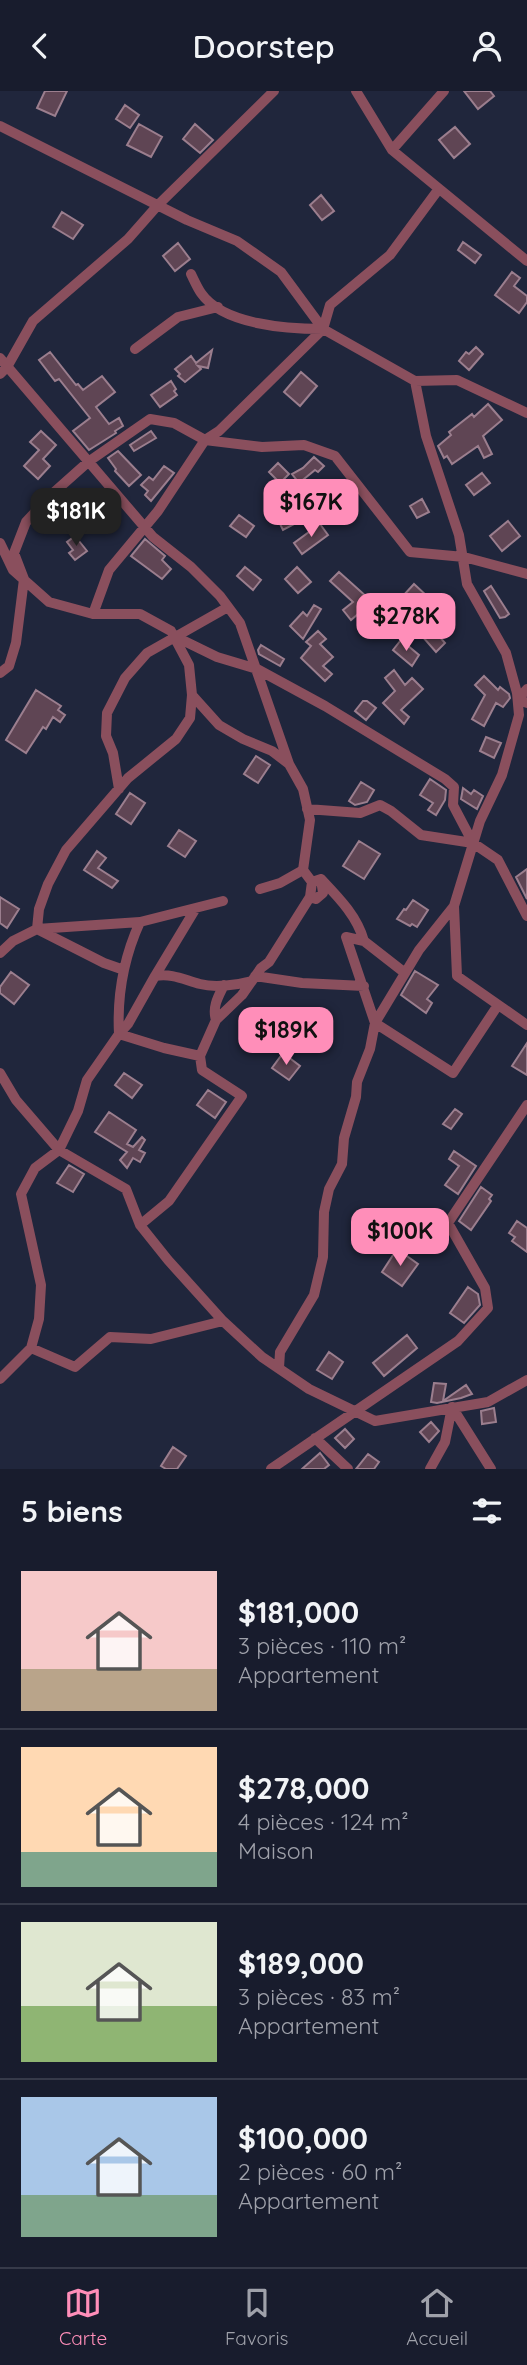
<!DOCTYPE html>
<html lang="fr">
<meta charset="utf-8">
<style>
:root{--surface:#181c2d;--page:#252939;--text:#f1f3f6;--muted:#9fa1aa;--line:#363a49;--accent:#ff8eb9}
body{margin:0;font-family:Quicksand,sans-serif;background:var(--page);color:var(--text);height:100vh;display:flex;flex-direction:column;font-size:26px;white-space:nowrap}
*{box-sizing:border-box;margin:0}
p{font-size:23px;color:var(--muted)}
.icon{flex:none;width:38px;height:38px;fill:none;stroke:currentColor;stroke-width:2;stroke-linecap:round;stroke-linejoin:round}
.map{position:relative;height:1378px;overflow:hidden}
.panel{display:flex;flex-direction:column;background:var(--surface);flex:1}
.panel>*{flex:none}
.price{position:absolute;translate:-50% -60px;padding:0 16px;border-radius:14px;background:var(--accent);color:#111;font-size:23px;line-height:46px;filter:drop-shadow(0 2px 4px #0008)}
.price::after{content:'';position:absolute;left:50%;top:42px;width:21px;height:16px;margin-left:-10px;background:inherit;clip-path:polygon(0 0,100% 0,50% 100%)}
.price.current{background:#222;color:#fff}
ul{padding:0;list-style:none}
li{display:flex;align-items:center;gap:21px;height:175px;padding:0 21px}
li+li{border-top:2px solid var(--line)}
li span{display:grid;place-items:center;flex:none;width:196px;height:140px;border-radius:0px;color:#555}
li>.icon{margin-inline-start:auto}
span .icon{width:84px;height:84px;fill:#fffc;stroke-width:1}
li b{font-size:30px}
h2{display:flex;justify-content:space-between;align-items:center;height:84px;padding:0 21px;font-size:30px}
header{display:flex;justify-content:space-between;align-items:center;height:91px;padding:0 21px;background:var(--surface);font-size:32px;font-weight:600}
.dock{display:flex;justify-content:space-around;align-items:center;height:98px;border-top:2px solid var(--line);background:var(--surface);font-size:19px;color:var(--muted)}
.dock a{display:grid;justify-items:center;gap:4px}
.dock .current{color:var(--accent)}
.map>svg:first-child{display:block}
.building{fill:#5f4554;stroke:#9b7e8e;stroke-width:2}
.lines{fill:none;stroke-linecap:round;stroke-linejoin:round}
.street{stroke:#8a4f5d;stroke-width:10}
</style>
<header><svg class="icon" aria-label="back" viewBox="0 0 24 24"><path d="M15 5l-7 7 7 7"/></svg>Doorstep<svg class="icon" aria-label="person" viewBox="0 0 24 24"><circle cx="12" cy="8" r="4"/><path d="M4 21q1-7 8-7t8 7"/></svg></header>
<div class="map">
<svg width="527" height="1378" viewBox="0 0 527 1378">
<rect width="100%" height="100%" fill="#20263c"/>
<!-- building -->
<path class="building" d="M45,0H67L55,25L37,17Z
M464,0H490L494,5L478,18Z
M125,14L139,24L130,37L116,28Z
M139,33L162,46L151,66L127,54Z
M195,33L213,49L200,62L183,48Z
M455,36L470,53L454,67L439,49Z
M321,104L334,120L322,129L310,114Z
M62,121L83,134L73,148L53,136Z
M463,151L481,164L475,172L458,159Z
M178,152L190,168L175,180L163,165Z
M512,181L520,187L514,195L527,205V211L519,222L495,204Z
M476,256L483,263L469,279L459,270L466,261L469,263Z
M212,259L208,277L198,275L201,278L185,291L178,285L180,283L175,278L191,265L196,272Z
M50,261L76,294L78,293L83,299L102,285L115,301L96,316L109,333L119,327L123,335L115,340L116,342L89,359L73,340L90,327L59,288L55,290L39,269Z
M301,281L317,295L300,315L284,301Z
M171,290L176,298L174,300L177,304L160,316L151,304Z
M488,313L502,329L483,345L492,363L484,367L478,355L452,373L447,365L444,367L438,355L451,344L449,341L472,323L474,326Z
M41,340L56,354L43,368L50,375L38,388L24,375L39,359L30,351Z
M151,340L156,347L134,360L130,354Z
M118,360L141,384L129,395L115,380L116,378L108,367Z
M314,366L324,375L318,381L315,379L299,392L292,383L303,377Z
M278,372L289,383L280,392L269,381Z
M164,375L174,382L151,410L145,404L148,400L141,394L149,386L153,389Z
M482,382L490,392L474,404L466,394Z
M422,408L429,421L417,427L410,415Z
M290,420L296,432L283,439L277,427Z
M239,424L254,435L246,446L230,435Z
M508,430L520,445L502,460L490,445Z
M320,433L328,444L302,463L294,452Z
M75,445L87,460L75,469L69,462L73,459L67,451Z
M145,448L165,465L162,469L171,478L162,488L131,465Z
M245,476L261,489L253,499L237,485Z
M297,476L311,491L298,502L285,488Z
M339,481L368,507L362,513L365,517L351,529L343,519L353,511L330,490Z
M414,493L427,505L417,517L403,505Z
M491,495L509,523L505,526L500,527L484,500Z
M314,514L321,518L303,548L290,535L303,521L307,525Z
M419,522L445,552L436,561L422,545L424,543L411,531Z
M318,540L326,548L320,553L333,566L323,575L332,583L325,590L301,567L311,555L306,551Z
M401,549L419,564L412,575L393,559Z
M261,554L284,568L280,575L259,563L258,559Z
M394,579L405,594L412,587L423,598L401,619L409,626L404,633L383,612L395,600L385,587Z
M484,585L498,599L500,596L509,603L510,607L503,616L496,612L484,635L472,628L485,604L475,594Z
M36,599L61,615L58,619L65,624L60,631L53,626L46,638L43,636L26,662L6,649Z
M363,610H367L376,617L366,629L355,620Z
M486,646L501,652L494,667L480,660Z
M256,665L270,674L258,692L244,683Z
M430,688L446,699L445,709L436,724L428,719L433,712L420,704Z
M361,691L374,699L367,711L355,714L349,710Z
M463,697L471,703L474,699L483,705L477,718L461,708Z
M130,702L145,712L131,733L116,723Z
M179,739L196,750L185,766L168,755Z
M359,750L380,763L364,788L343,775Z
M97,760L106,767L98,777L118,790L112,797L84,779Z
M527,778V808L516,786Z
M0,806L19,818L7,837L0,832Z
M413,809L428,819L417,836L412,833L410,835L397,828L404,818L406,819Z
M415,880L438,894L427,908L432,912L426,922L401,904Z
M11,881L29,894L14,913L0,902V896Z
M527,952V984L512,975Z
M283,962L300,975L289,989L272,977Z
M124,982L142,994L132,1007L115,994Z
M208,999L226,1011L215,1027L197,1014Z
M455,1018L462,1023L451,1038L443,1033Z
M109,1021L136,1039L127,1053L133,1056L142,1046L145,1049L139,1059L145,1062L140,1071L133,1067L127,1077L120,1069L127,1061L95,1041Z
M454,1060L476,1075L458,1103L445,1094L459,1075L449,1068Z
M69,1074L84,1083L73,1101L57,1092Z
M481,1096L492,1104L489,1108L491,1110L471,1139L459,1130Z
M517,1130L527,1137V1161L512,1150L515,1146L509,1142Z
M397,1158L418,1173L402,1195L382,1181Z
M468,1196L478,1203L480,1214L464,1232L450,1222Z
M407,1244L417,1257L384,1285L373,1272Z
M329,1261L343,1271L332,1288L317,1279Z
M434,1292L446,1293L443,1310L466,1294L472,1303L461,1307L437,1312L431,1311Z
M494,1317L496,1331L482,1333L481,1320Z
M431,1331L439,1340L429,1351L420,1341Z
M345,1338L354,1348L345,1357L335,1347Z
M173,1356L186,1365L177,1378H166L161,1375Z
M320,1362L329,1374L324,1378H302Z
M368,1363L379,1371L374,1378H356Z"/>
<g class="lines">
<!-- street -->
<path class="street" d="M356,0L392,59
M444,0L392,59L527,170
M0,35L187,129L237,150L281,181L323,238L415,290L426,345L459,444L467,493L506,562L517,602L519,624L502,684L480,730L454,815L457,885L527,934
M191,183C194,189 197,196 201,202C223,234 288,238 323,238
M135,258L178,226L218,216
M0,267L153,446L191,476L220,505L240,532L289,673
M0,283L7,276L33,230L128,148L158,114L274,0
M415,290L457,289L527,322
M0,452L13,479L49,511L93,523H140L171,540L189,574L192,604L190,627L176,648L128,687L66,759L48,793L39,818L37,838
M93,523L109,479L158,420L205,349L219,340L323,238L330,214L390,164L438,99
M174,545L217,566L257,578L325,615L445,688L454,696L453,714L473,752
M0,582L9,575L16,552L24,488L14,462L26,431L51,404L88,371L150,328L174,332L205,349L262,356L304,354L335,365L410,461L464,466L527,483
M527,598L518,608L527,612
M192,604L219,634L243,648L272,660L289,673L303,698L310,729L303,779L312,791
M119,698L113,662L106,645L107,622L125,587L147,562L228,516
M307,718L360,722L380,714L391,720L421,744L473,752L498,769L527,825
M321,788L323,802L316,808L310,806L312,791L321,788C339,807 357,825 364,850
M260,798L280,792L303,779
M223,810L140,831C124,866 117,905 119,943L128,933L155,885C173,882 184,889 200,893C215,897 237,894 252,890
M39,839L104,872L124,879
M0,862L13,850L37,838L140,831
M405,882L364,850L346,846L375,932L453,982L498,914
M155,885L196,817
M255,885L302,892L364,895
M216,929C212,916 218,906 224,894
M0,982L16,1009L59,1059L126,1098L140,1134L168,1169L223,1230L262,1266L309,1298L375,1330L488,1311L527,1289
M140,1134L169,1110L242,1005L202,979L200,965L216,929L242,904L261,877L269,871L310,806
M31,1257L75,1276L110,1246L151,1248L223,1230
M279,1277L280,1261L314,1204L323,1166L324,1121L329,1098L342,1073L344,1047L356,1006L357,991L370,958L375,932L419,859L454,815
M0,1288L31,1257L39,1228L41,1194L21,1103L35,1077L59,1059L78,1020L87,989L119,943L164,957L200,965
M452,1316L491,1378
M315,1347L348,1378
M271,1378L458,1250L488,1217L485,1197L448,1132L527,1014
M430,1378L445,1351L452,1316"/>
</g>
</svg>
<b class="price" style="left:311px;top:448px">$167K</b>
<b class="price current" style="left:76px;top:457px">$181K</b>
<b class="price" style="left:406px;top:562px">$278K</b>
<b class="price" style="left:286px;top:976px">$189K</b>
<b class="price" style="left:400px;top:1177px">$100K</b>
</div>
<section class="panel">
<h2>5 biens<svg class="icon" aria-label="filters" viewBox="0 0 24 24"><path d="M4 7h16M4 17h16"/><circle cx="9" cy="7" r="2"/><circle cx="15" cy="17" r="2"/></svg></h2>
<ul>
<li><span style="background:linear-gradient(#f6c9c9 70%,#b9a48a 0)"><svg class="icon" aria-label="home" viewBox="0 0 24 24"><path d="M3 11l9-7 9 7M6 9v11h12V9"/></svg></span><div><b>$181,000</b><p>3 pièces · 110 m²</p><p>Appartement</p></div></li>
<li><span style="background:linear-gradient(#ffd9b3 75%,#7fa58c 0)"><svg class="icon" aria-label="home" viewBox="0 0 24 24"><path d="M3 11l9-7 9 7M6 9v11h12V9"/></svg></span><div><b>$278,000</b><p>4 pièces · 124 m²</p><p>Maison</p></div></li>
<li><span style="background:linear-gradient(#dfe7d0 60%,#8fb573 0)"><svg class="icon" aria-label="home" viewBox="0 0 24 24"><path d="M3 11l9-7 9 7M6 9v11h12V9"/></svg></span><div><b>$189,000</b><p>3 pièces · 83 m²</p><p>Appartement</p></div></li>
<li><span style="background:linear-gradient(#a9c7e8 70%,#7fa58c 0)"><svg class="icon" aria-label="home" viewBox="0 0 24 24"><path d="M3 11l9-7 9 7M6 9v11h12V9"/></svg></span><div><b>$100,000</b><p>2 pièces · 60 m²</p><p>Appartement</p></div></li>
</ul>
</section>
<nav class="dock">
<a class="current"><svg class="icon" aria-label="map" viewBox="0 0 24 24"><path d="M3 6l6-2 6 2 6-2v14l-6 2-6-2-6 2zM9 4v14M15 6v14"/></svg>Carte</a>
<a><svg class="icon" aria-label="saved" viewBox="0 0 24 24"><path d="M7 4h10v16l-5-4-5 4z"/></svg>Favoris</a>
<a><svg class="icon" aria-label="home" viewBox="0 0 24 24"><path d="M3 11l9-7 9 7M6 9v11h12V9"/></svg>Accueil</a>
</nav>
